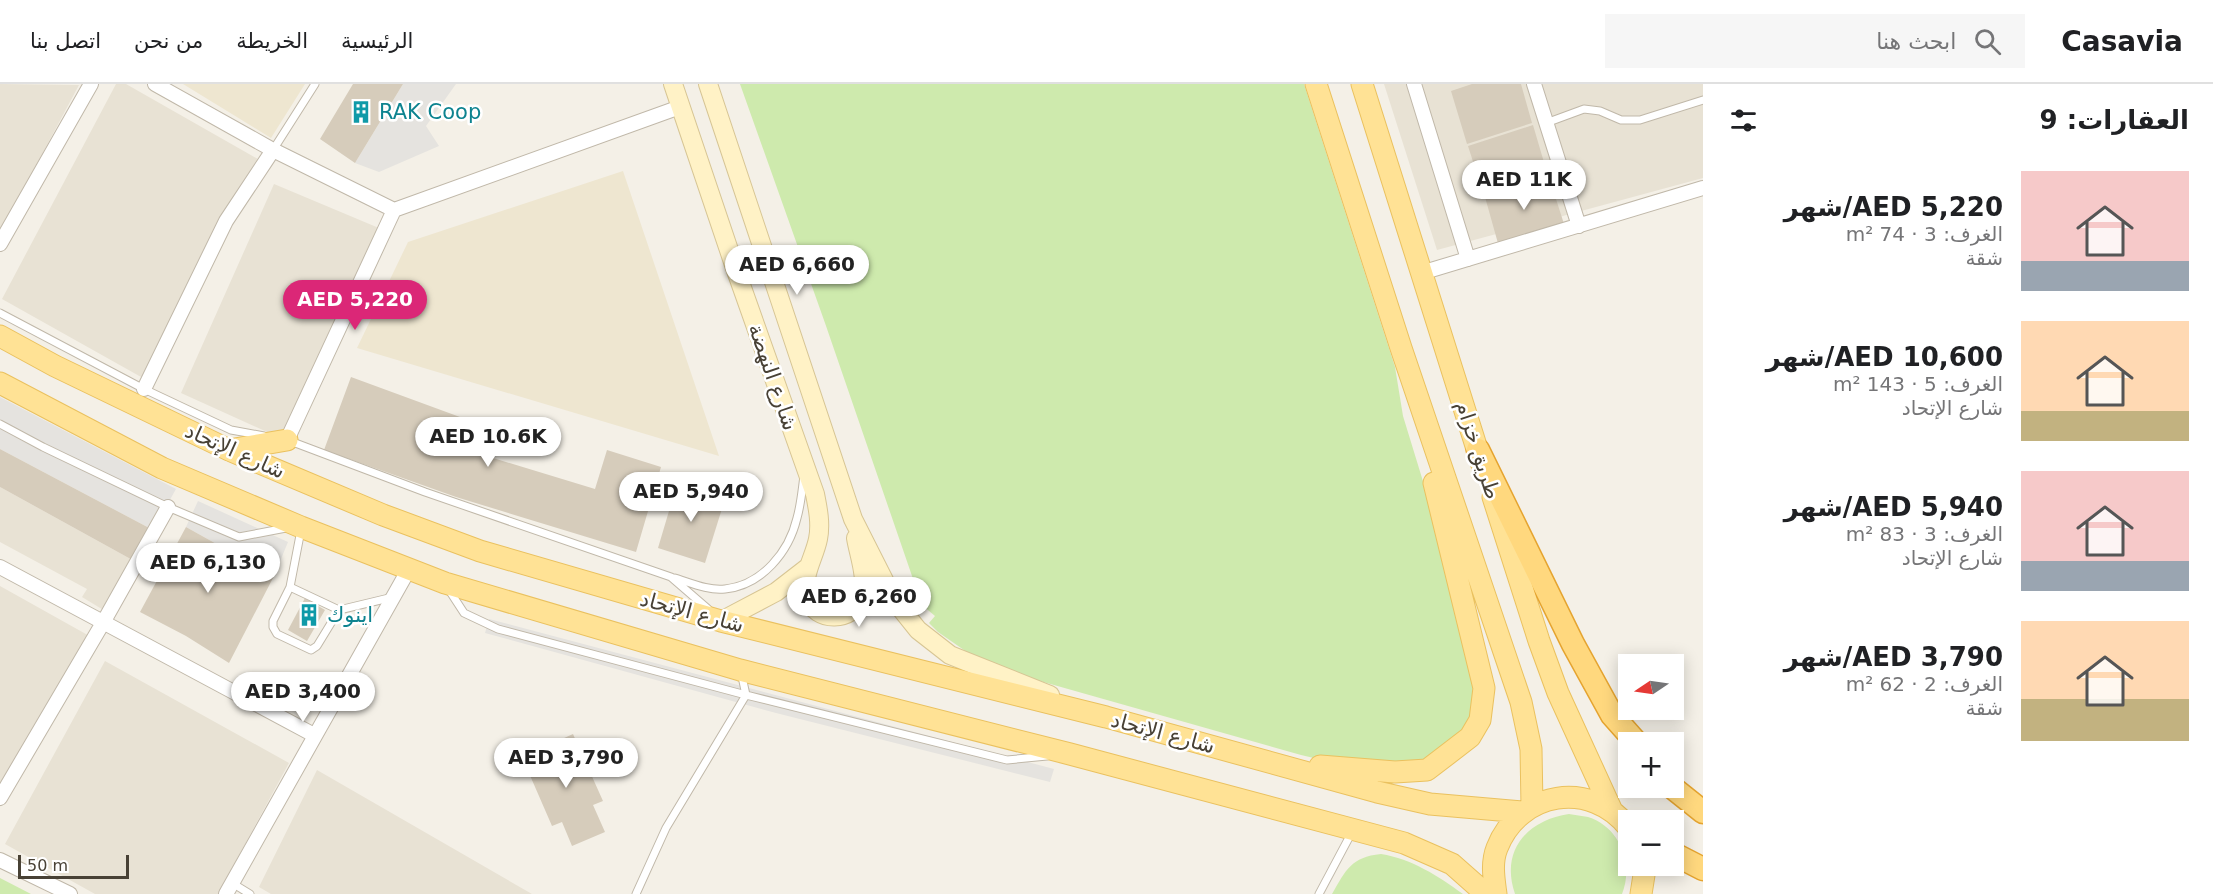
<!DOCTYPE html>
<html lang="ar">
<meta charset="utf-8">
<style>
:root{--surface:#fff;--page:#f6f6f6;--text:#202124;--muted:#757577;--line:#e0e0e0;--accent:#db2777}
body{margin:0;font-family:"DejaVu Sans",Cairo,sans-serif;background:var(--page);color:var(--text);direction:rtl;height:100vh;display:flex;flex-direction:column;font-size:22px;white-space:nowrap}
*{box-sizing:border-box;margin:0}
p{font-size:20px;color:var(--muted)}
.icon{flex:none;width:33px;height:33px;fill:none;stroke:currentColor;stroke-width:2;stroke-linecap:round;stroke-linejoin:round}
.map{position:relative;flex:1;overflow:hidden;direction:ltr}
.side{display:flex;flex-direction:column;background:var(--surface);width:510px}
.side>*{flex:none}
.needle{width:39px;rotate:257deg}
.fabs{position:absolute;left:1618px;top:570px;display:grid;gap:12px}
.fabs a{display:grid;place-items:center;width:66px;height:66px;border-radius:0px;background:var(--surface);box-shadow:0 3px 15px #0003;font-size:30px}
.scale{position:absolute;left:18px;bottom:15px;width:111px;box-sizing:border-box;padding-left:6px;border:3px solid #484135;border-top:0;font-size:16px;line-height:21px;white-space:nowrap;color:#484135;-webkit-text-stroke:4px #fff;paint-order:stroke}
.price{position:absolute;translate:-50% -51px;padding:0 14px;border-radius:21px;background:#fff;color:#222;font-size:20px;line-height:39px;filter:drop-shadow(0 2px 3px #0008)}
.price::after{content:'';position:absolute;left:50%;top:36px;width:18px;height:14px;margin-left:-9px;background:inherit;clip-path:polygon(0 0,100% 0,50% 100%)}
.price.selected{background:var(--accent);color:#fff}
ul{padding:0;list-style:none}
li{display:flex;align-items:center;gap:18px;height:150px;padding:0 24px}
li span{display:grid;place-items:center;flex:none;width:168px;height:120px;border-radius:0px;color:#555}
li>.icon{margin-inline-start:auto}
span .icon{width:72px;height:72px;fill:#fffc;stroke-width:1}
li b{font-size:26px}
h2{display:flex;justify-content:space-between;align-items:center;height:72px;padding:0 24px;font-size:26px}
header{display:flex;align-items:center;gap:36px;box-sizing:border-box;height:84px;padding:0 30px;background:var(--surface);border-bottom:2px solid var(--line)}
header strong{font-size:28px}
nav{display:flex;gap:33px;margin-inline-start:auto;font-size:21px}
.search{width:420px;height:54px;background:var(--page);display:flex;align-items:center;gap:15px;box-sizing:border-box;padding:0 21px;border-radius:0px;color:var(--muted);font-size:22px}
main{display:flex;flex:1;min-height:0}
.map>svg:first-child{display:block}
.residential{fill:#e8e2d4}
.education{fill:#eee6d0}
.green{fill:#ceeaad}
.parking{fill:#e5e3df}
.building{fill:#d6ccbb}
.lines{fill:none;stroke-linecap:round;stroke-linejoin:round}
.service-casing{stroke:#c0b8a9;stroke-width:9}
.minor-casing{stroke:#c0b8a9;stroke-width:16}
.secondary-casing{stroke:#d7c594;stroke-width:20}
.primary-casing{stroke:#eac15f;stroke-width:23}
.trunk-casing{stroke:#e5a430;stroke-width:25}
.service{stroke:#fff;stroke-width:7}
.minor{stroke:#fff;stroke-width:14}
.secondary{stroke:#fff2c6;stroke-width:18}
.primary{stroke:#ffe295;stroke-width:21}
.trunk{stroke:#ffd87e;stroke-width:22}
.labels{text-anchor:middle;stroke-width:5;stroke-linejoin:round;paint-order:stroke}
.culture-label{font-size:21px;fill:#0d838f;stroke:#fff;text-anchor:start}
.street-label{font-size:21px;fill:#484135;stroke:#fff}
</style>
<header>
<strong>Casavia</strong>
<div class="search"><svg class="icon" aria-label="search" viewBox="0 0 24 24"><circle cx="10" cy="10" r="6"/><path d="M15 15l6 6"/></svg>ابحث هنا</div>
<nav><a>الرئيسية</a><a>الخريطة</a><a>من نحن</a><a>اتصل بنا</a></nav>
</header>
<main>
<section class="side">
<h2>العقارات: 9<svg class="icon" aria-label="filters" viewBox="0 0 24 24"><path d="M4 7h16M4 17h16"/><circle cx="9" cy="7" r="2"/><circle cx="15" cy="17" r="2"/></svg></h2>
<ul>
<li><span style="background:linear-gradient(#f6c9c9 75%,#9aa5b1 0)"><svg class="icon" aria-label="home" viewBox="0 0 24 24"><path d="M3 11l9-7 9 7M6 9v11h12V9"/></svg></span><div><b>AED 5,220/شهر</b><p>الغرف: 3 · 74 m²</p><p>شقة</p></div></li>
<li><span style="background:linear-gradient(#ffd9b3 75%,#c2b280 0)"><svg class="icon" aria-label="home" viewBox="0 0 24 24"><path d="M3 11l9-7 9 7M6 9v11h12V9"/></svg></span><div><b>AED 10,600/شهر</b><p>الغرف: 5 · 143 m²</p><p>شارع الإتحاد</p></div></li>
<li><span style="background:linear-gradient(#f6c9c9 75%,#9aa5b1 0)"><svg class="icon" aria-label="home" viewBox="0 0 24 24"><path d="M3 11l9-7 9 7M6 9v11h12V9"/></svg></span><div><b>AED 5,940/شهر</b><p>الغرف: 3 · 83 m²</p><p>شارع الإتحاد</p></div></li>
<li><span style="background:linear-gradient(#ffd9b3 65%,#c2b280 0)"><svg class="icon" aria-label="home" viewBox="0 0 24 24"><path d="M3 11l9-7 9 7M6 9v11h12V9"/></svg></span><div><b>AED 3,790/شهر</b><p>الغرف: 2 · 62 m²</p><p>شقة</p></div></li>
</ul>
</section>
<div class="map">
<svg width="1703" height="810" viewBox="0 0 1703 810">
<rect width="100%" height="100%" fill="#f4f0e7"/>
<!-- residential -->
<path class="residential" d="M0,0L79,1L0,149Z
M116,0H126L265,79L150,298L2,215Z
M1384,0H1703V94L1437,166Z
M274,100L386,147L285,356L181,309Z
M0,403L136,478L105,527L82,513L87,505L0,458Z
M0,502L93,554L0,723Z
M105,577L289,679L218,810H95L5,760Z
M317,686L532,810H271L259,803Z"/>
<!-- education -->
<path class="education" d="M183,0H305L271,54Z
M623,87L719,372L357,264L408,158Z"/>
<!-- green -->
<path class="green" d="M740,0H1304L1395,283L1403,332L1482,590L1462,668L1386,691L1301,671L987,582L938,548L929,539L935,532L922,521L825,239Z
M1569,730C1575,731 1582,732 1588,733C1620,743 1634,780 1622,810H1515C1500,767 1527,736 1569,730Z
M1381,770C1412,775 1438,792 1463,810H1332C1346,786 1351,773 1381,770Z
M0,794L31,810H0Z"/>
<!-- parking -->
<path class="parking" d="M403,0H456L426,42L439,62L379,88L355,79Z
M0,313L176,405L153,446L0,365Z
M198,417L288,458L274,492L186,443Z
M489,535L1054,685L1050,698L776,629L485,549Z"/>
<!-- building -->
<path class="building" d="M353,0H403L355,79L320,55Z
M1472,0H1521L1532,39L1467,60L1451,7Z
M1533,41L1548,92L1484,112L1468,62Z
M1549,93L1564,140L1499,163L1485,113Z
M351,293L479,340L470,367L595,405L607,366L661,383L636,468L456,413L324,366Z
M0,365L153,446L136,478L0,403Z
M677,400L725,415L705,479L658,464Z
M186,443L274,492L229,579L186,552L140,528Z
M305,514L325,526L307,557L288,546Z
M573,650L603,717L593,721L605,748L572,762L562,738L552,742L522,673Z"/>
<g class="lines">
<!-- service casing -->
<g class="service-casing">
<path id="service" d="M1546,39L1584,25L1600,27L1621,36H1640L1703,16
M273,66L315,0
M0,229L144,305L231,346L264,352
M0,340L43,363L168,423L239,453L286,444
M290,357L425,408L671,493L708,525
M301,446L290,503L273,537V543L277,550L311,566L317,562L339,526L393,513
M675,494C691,499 709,507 725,505C762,501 789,468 797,434C801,420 802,406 804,392
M290,503L339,526
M449,506L464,529L498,545L746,611L1007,676L1047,672
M232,799L250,810
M636,810L666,744L746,611L741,588
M1319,810L1352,748"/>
</g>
<!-- minor casing -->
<g class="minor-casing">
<path id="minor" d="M155,0L273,66L394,126
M1414,0L1468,175
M1534,0L1579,142
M0,160L91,0
M1421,189L1703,104
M144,305L226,137L273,66
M287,356L394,126L680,23
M0,483L314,651
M0,714L104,537L168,423
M0,776L70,810
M226,810L409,485"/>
</g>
<!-- secondary casing -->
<g class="secondary-casing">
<path id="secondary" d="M673,0L734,181L815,410C818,425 821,440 818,455C814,475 801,491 807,513C815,540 854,538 862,513C868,495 859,472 856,454
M708,0L853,435L894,516L918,546L950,571L1050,611
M721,537L776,508L807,484"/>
</g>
<!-- primary casing -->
<g class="primary-casing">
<path id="primary" d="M1316,0L1401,264L1521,618L1531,665L1532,722
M1362,0L1483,384
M0,252L55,282L229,366L383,431L480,467L721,537L1106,633L1377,708L1430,720L1522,728
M0,299L162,384L301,443L445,499L740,586L1070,670L1404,759L1452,780L1486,810
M229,366L287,356
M1493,413L1539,557L1558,609L1612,727
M1320,682L1395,688L1427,686L1470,653L1480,636L1484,604L1434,399
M1496,810C1494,795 1491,779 1497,764C1519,707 1591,695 1629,744
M1641,810L1644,791L1643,782"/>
</g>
<!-- trunk casing -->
<g class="trunk-casing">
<path id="trunk" d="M1478,366L1573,560L1612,631L1636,658
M1673,704L1703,728
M1674,770L1703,785"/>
</g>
<!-- service -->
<use href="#service" class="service"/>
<!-- minor -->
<use href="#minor" class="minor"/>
<!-- secondary -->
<use href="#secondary" class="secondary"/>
<!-- primary -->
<use href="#primary" class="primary"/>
<!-- trunk -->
<use href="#trunk" class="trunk"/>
</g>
<!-- icons -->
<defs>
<g id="building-bare" transform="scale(1.8)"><path d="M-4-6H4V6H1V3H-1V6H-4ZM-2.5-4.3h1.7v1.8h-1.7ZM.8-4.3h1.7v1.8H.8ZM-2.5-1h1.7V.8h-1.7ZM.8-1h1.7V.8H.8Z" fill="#0f9aa8" stroke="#fff" stroke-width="2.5" paint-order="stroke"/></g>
</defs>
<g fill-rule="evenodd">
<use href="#building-bare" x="361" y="28"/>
<use href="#building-bare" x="309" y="531"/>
</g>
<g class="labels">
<!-- culture labels -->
<g class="culture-label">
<text x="379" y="35">RAK Coop</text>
<text x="327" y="538">اينوك</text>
</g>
<!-- street labels -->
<g class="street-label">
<text transform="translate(773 293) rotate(71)" y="7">شارع النهضة</text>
<text transform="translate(1478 366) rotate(72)" y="7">طريق خزام</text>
<text transform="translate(235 367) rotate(24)" y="7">شارع الإتحاد</text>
<text transform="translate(692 528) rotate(15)" y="7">شارع الإتحاد</text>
<text transform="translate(1163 649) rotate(15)" y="7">شارع الإتحاد</text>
</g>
</g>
</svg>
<div class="fabs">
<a><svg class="needle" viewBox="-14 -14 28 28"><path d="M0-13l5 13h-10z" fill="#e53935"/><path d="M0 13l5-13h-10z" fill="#757577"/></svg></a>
<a>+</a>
<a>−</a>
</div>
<div class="scale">50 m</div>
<b class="price" style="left:1524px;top:127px">AED 11K</b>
<b class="price" style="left:797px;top:212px">AED 6,660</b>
<b class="price selected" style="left:355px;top:247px">AED 5,220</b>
<b class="price" style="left:488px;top:384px">AED 10.6K</b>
<b class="price" style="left:691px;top:439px">AED 5,940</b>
<b class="price" style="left:208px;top:510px">AED 6,130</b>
<b class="price" style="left:859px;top:544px">AED 6,260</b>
<b class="price" style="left:303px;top:639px">AED 3,400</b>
<b class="price" style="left:566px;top:705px">AED 3,790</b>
</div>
</main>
